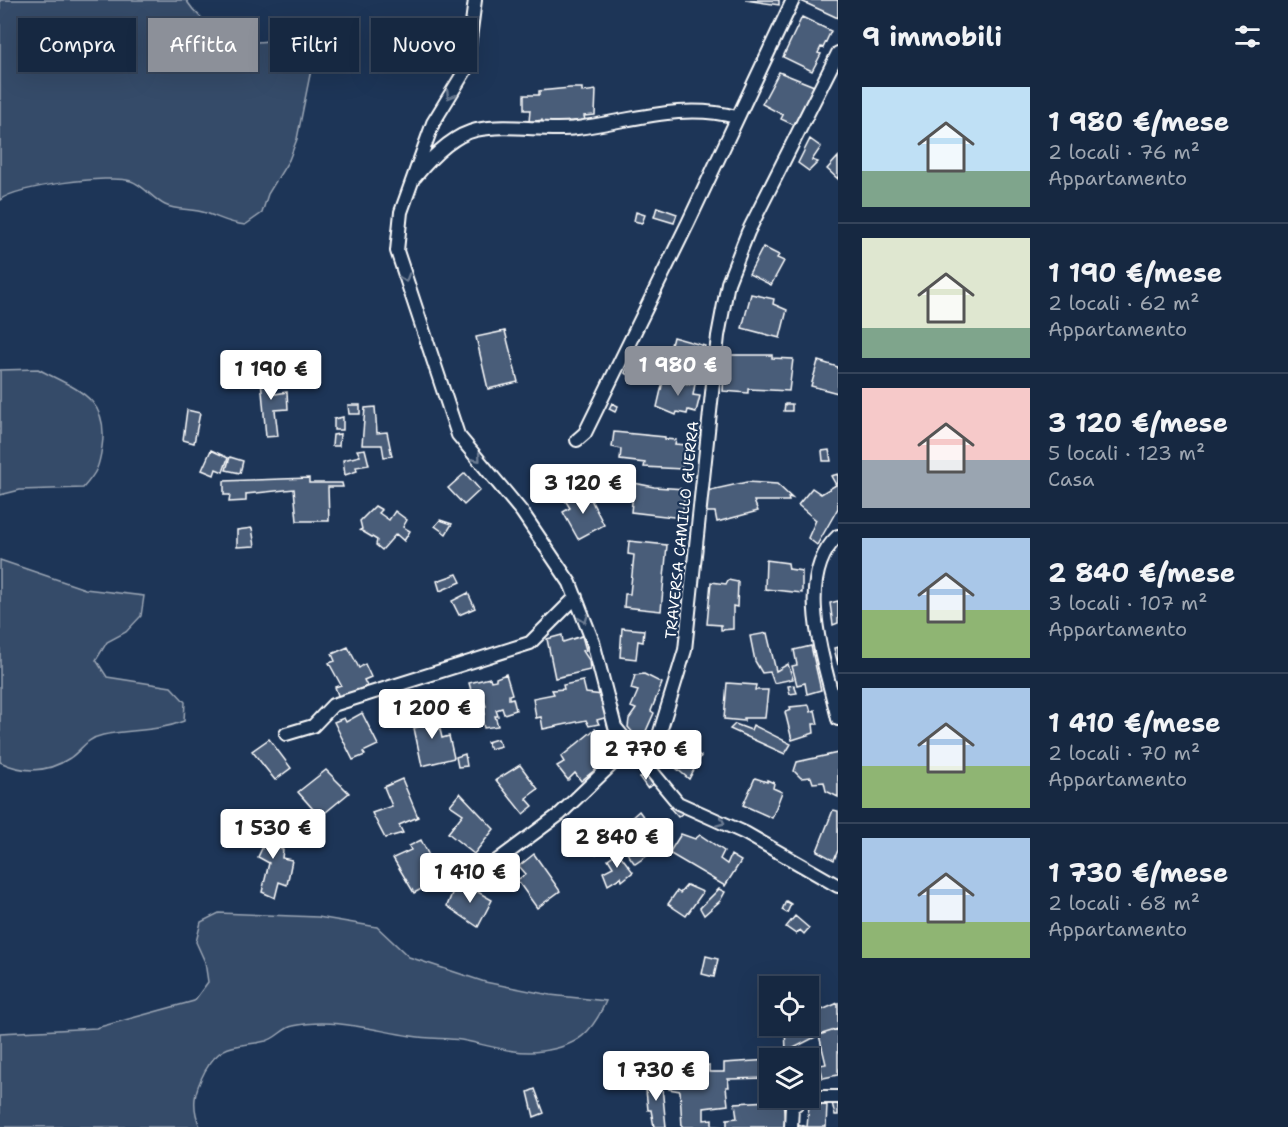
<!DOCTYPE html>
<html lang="it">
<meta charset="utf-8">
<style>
:root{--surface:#162841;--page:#23344c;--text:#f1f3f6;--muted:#9ea6b1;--line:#35445a;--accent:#8c9099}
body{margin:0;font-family:"Shantell Sans",sans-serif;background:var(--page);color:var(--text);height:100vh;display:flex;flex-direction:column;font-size:22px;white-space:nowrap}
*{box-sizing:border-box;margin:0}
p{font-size:20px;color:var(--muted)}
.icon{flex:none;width:33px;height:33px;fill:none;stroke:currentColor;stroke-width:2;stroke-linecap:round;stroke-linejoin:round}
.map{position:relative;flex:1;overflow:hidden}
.sheet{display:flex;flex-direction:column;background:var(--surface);width:450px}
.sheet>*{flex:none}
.guide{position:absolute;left:18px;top:18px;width:570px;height:54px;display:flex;gap:12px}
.fabs{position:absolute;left:759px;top:976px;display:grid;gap:12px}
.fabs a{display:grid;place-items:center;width:60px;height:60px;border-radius:0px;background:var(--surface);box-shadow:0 6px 24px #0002,0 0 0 2px var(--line);font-size:30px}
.price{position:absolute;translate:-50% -51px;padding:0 14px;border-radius:6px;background:#fff;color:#222;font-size:20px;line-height:39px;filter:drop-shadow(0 2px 3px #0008)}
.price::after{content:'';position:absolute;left:50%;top:36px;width:18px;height:14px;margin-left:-9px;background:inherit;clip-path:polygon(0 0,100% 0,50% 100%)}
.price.active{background:var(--accent);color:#fff}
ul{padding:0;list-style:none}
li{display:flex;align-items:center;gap:18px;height:150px;padding:0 24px}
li+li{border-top:2px solid var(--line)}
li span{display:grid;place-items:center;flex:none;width:168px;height:120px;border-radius:0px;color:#555}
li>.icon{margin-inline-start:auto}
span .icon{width:72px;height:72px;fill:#fffc;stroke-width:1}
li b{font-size:26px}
h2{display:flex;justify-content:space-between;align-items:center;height:72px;padding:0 24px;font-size:26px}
.pill{padding:0 21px;border-radius:0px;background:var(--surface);box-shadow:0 6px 24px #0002,0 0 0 2px var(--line);font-size:21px;line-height:54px}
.pill.active{background:var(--accent);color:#fff}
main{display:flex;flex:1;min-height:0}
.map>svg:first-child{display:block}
.green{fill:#364b69;stroke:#9aa5b4;stroke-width:1.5}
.building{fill:#4a5d79;stroke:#fff;stroke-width:1.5;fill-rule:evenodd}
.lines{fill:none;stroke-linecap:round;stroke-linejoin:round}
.street-casing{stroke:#fff;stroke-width:16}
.street{stroke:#1d3557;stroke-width:12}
.oneway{stroke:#6c7c92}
.labels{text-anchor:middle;stroke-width:4.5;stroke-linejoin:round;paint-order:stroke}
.street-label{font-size:15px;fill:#fff;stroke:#1d3557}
</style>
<main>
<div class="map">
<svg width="838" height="1127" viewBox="0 0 838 1127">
<rect width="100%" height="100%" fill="#1d3557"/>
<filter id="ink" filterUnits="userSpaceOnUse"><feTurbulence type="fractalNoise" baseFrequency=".0167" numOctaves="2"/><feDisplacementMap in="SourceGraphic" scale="12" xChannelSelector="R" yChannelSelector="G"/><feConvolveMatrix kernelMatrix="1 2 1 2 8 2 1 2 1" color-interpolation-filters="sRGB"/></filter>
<g filter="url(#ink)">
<!-- green -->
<path class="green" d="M0,0H186C202,25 240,49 271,40C284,36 294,32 308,31L315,50L297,139L289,160L268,194L262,213L245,225C228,223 221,218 206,213C193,208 177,211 165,205C153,199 143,185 131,181C112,174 14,186 0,200Z
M38,369C75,389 110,397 102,447C99,467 97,472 83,488L20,490L0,495V370Z
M0,560L85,589L144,596L141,616L126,632L107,642L96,660L107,677L171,687L185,702L184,721C157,732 131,729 103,735C85,739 83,749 70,758C47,773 23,773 0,762Z
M219,913L318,917L377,927L409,957L485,982L550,995L606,1001C592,1033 578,1046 542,1051C515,1055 488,1045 461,1040C445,1038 428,1039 411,1036C372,1030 333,1017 293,1026C283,1028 277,1038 266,1041C236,1048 222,1041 205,1071C194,1092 191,1105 200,1127H0V1033L96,1028L194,1001L208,982L205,962L196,942L201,922Z"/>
<!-- building -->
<path class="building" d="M745,0H779V5Z
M838,0V18L801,1L802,0Z
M802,17L831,31L823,48L821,47L818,53L821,54L812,71L783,57Z
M779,72L814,86L794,125L781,119L783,115L762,104Z
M570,88H582V92L596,90L595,115L584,116L585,120L542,124V120L529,122L530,110H524V95H539V91Z
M810,139L821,147L812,160L818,162L809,171L798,163Z
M838,157V179L827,169Z
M657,207L677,214L674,223L654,217Z
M636,212L645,215L642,223L634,221Z
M763,247L779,255L777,258L784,261L771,285L749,274Z
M751,294L774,299L773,304L787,310L780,338L742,328Z
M505,331L518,382L488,389L476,337Z
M673,337L705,346L699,369L667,361Z
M725,355H772V358L793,359L789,391L748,389V393L723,391Z
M818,361L838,367V393L811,386Z
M630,362L641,365L637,378L625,373Z
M641,365L653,368L649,381L637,378Z
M274,367L275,394L287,392L288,409L275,410L278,436L266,437L260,368Z
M664,377L677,380L676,383L695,384L693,395L700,396L696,412L688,410L687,414L677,412L676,415L657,407Z
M612,403L618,406L615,412L609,409Z
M785,404H792V411H784Z
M348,405H360V414H349Z
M375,407L377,433L387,432L392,456L384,457L382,445H362L365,408Z
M187,410L200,413L194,443L183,440Z
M343,417V430H334V419Z
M614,432L665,437V439L676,440L675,444L686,445L682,469L644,467L645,463L620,460L621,449L612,447Z
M340,434L339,446H332L333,435Z
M365,449L369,465L356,467L357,471L345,475L343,460L360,456L357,450Z
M211,450L228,458L223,472L216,469L214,475L202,470Z
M829,450L831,461H823L822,451Z
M230,457L243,461L240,473L226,470Z
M465,473L480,490L464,505L448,488Z
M838,474V508L817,545L808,538L816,520L798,505L812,488L821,494L836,485L831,476Z
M309,478V483H342L343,487H328L329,521H297L294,489L246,494V501L229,502L230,495H224V481Z
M747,482L777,484L792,498L788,497L789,501H754L758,511L717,522L715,512H703L706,491Z
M634,483L654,487L685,489L682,518L631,512Z
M586,490L604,525L578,539L563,512L570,508L565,500Z
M375,506L382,510L379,513L389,520L395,511L407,520L403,527L410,531L404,541L396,534L382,550L376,545L377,540L360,530L362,529L360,521Z
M440,520L452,524L446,534L435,526Z
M252,528L255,546L237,547V530Z
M629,541L667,545L661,611L624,607L625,594H630L634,555L628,554Z
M766,560L788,563L789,569L802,571V593L765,589Z
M457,574L461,582L440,591L437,581Z
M728,580L738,582L737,607L733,606V629L721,630V625L707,624L711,582L726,584Z
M468,593L475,608L459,615L452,601Z
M838,601V623L833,625L830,603Z
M622,628L644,630L643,642L638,641L636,659L620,657Z
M767,633L776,671L788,664L793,679L774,683L770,672L762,673L755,661L750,636Z
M562,635L563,642L582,636L586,650L583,651L589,660L590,670L555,678L547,639Z
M811,646L821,690L807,694L805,683L797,685L792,666L797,665L794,650Z
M348,647L359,668L365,664L371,677L364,680L367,686L339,698L335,687L341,685L329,663L335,661L332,654Z
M838,647V665L834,648Z
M506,674L512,694L509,695V699L513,698L516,710L504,714L502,708L496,710L498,716H495L498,726L484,728L481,716L485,714L482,706H486L484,701L475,704L469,683L490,678L491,681L496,680V678Z
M644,674L662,683L651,711L654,713L641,742L628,727L629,719L636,709L631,707L638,691L631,689L635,675Z
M583,681L586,693L603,695L608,717L597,720L599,724L589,726L586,720L543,729L541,717L536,718L533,698L554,694L552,690L564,689L563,685Z
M727,683L756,685L755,690H768L765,718H744V721L724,719Z
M794,685L797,693L790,694L788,686Z
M809,705L811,712L815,710L818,724H813L814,733L792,740L785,712L791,710L790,707Z
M436,711L442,738L449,736L454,758L422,766L414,728L418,727L416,720L421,719V714Z
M362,713L378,745L363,752L365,755L353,760L334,722L344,718L346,722Z
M735,724L751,730L753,725L791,744L785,754L730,729Z
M595,729L615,754L581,781L575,773L568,780L557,766L564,762L561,757Z
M269,739L291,768L275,780L252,751Z
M497,739L501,746L490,749L487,742Z
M686,747L701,756L689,779L676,768Z
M838,753V797L826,791L824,782L813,783L811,777L801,778L794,771L797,762Z
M465,754L467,766L458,767L456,757Z
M520,765L538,789L526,798L533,806L523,814L496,780Z
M326,770L349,793L320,817L298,792Z
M646,774L653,785L647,788L640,778Z
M755,778L767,782V780L774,783L773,788L782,792L772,818L743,805Z
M402,779L418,817L399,825L403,833L385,838L372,813L392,806L384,787Z
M460,793L494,829L474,854L448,833L463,814L450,805Z
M676,804L684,812L678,817L670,808Z
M833,810L838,811V850L834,860L817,851Z
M639,811L648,823L632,836L648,855L635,864L613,834Z
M260,821L270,826L269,832L276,834L275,837L283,841L278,848L283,850L282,858L292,860L287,885L279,882L275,898L262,892L269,863L258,857L265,842L254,839Z
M681,834L695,839L700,835L724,851L720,859L727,864L731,855L741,861L725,886L669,853Z
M421,840L441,879L414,893L393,858L411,850L409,846Z
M600,840L606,846L596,854L593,845Z
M618,852L633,872L622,881L621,877L608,885L603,872L613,867L608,859Z
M534,854L560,891L537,908L517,880L526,874L519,866Z
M464,884L492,900L478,927L447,906L453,891L457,892Z
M687,885L703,892L686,916L668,904L677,891L680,893Z
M719,889L725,892L720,901L704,915L700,908Z
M786,901L791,904L787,913L782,910Z
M795,916L809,928L804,934L800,930L796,934L786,927Z
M706,956L718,959L714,977L702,974Z
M838,1003V1029L819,1035L786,1052L785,1026H808V1016Z
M838,1029V1075L823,1078L820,1065L826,1064L819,1035Z
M770,1060V1098H783L785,1127H682L680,1091L669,1089V1075L678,1074L677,1070L709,1065V1072H724V1063ZM767,1078L769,1101L735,1103L737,1118L727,1119V1127L712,1126V1119L704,1120V1108L728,1105L726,1087H729L728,1079Z
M661,1076L666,1127H654L651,1110H648L646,1090H649V1077Z
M535,1089L544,1113L534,1117L528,1092Z
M832,1103H838V1115H835Z
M827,1105L826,1127H797L798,1124L807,1127L809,1106Z"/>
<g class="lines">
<!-- street casing -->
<g class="street-casing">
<path id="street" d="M475,0L466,69L433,123L401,212L397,251L458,435L522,512L570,583L593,642L615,727L678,803L745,833L838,886
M415,177C429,160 453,135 476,130C509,123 544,132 577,128C631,121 683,102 736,117
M577,440L585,433L688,223L793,0
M838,536C792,579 826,665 838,719
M286,734L313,726L333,705L530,643L576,597
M656,745L685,650L718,336L728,283L748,232L838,53
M479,874L560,814L632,745
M808,1097H838
M791,1127L792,1107L805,1098"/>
</g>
<!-- street -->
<use href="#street" class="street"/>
</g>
<!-- one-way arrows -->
<defs><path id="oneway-chevron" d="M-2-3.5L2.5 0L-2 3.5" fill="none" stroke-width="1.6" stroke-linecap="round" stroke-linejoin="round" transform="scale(1.5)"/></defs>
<g class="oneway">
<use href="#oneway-chevron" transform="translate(450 95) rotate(122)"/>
<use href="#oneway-chevron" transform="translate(405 278) rotate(73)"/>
<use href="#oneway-chevron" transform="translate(477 458) rotate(50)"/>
<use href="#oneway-chevron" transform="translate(584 619) rotate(69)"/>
<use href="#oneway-chevron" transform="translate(721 822) rotate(24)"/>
</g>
</g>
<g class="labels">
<!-- street labels -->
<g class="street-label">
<text transform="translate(682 530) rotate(-84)" y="5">TRAVERSA CAMILLO GUERRA</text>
</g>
</g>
</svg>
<div class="fabs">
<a><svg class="icon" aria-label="locate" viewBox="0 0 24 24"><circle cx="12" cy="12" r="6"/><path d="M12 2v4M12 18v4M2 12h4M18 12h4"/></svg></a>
<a><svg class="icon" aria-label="layers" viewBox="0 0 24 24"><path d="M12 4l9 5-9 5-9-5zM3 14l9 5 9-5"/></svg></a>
</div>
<b class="price active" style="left:678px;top:397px">1 980 €</b>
<b class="price" style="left:271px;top:401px">1 190 €</b>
<b class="price" style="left:583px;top:515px">3 120 €</b>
<b class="price" style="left:432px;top:740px">1 200 €</b>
<b class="price" style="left:646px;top:781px">2 770 €</b>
<b class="price" style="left:273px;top:860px">1 530 €</b>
<b class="price" style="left:617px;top:869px">2 840 €</b>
<b class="price" style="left:470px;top:904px">1 410 €</b>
<b class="price" style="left:656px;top:1102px">1 730 €</b>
<div class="guide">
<a class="pill">Compra</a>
<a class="pill active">Affitta</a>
<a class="pill">Filtri</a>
<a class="pill">Nuovo</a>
</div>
</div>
<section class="sheet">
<h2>9 immobili<svg class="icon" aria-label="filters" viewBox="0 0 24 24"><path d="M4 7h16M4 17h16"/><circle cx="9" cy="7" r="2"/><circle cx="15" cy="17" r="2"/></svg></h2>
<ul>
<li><span style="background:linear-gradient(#bfe0f5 70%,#7fa58c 0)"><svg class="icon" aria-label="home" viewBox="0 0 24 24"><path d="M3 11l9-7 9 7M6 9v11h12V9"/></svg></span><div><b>1 980 €/mese</b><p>2 locali · 76 m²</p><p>Appartamento</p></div></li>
<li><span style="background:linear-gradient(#dfe7d0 75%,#7fa58c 0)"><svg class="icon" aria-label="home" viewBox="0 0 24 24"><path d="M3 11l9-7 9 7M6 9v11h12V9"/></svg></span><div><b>1 190 €/mese</b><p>2 locali · 62 m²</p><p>Appartamento</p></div></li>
<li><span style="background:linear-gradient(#f6c9c9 60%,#9aa5b1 0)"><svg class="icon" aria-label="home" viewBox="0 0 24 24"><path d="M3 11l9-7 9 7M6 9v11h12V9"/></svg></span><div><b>3 120 €/mese</b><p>5 locali · 123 m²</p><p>Casa</p></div></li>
<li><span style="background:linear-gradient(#a9c7e8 60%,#8fb573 0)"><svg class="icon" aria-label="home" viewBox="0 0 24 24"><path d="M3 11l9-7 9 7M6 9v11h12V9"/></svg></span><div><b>2 840 €/mese</b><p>3 locali · 107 m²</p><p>Appartamento</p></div></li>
<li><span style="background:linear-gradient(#a9c7e8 65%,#8fb573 0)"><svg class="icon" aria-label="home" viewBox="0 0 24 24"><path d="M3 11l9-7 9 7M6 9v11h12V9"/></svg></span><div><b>1 410 €/mese</b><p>2 locali · 70 m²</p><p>Appartamento</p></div></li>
<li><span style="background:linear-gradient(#a9c7e8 70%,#8fb573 0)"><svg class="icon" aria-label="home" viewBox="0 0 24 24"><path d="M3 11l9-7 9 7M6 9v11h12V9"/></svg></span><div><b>1 730 €/mese</b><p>2 locali · 68 m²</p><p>Appartamento</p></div></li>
</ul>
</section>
</main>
